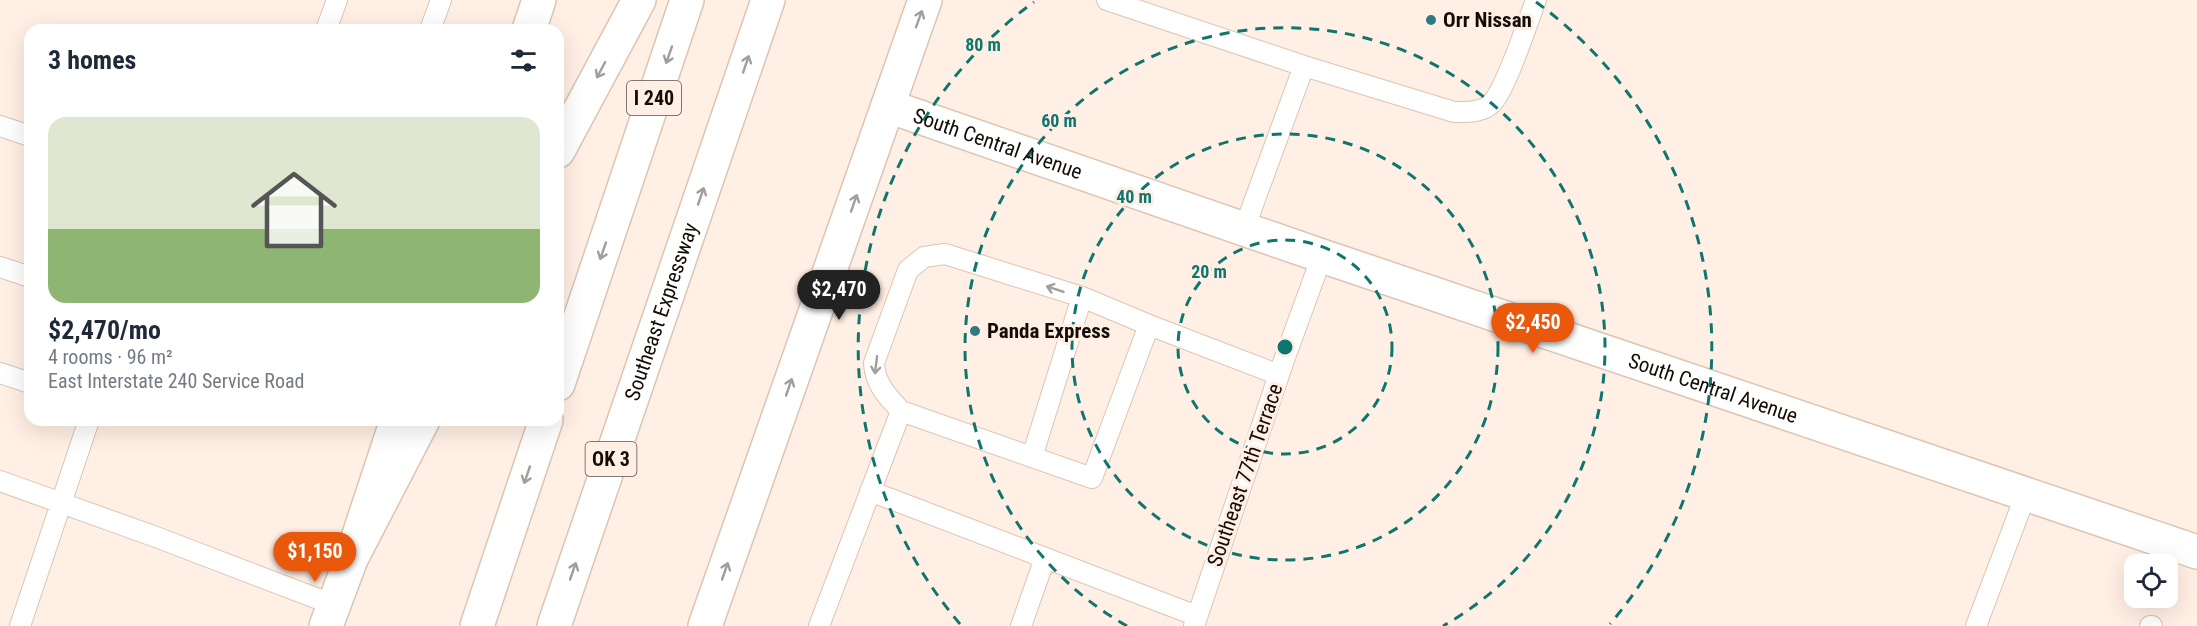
<!DOCTYPE html>
<meta charset="utf-8">
<style>
:root{--surface:#fff;--page:#f6f6f7;--text:#1f2937;--muted:#747a83;--accent:#ea580c}
body{margin:0;font-family:"Roboto Condensed",sans-serif;background:var(--page);color:var(--text);height:100vh;display:flex;flex-direction:column;font-size:22px;white-space:nowrap}
*{box-sizing:border-box;margin:0}
p{font-size:20px;color:var(--muted)}
.icon{flex:none;width:33px;height:33px;fill:none;stroke:currentColor;stroke-width:2;stroke-linecap:round;stroke-linejoin:round}
.map{position:relative;flex:1;overflow:hidden}
.drawer{position:absolute;left:24px;top:24px;width:540px;height:402px;display:flex;flex-direction:column;background:var(--surface);border-radius:18px;box-shadow:0 6px 24px #0002}
.drawer>*{flex:none}
.fabs{position:absolute;left:2124px;top:554px;display:grid;gap:12px}
.fabs a{display:grid;place-items:center;width:54px;height:54px;border-radius:12px;background:var(--surface);box-shadow:0 6px 24px #0002;font-size:30px}
.price{position:absolute;translate:-50% -51px;padding:0 14px;border-radius:21px;background:var(--accent);color:#fff;font-size:20px;line-height:39px;filter:drop-shadow(0 2px 3px #0008)}
.price::after{content:'';position:absolute;left:50%;top:36px;width:18px;height:14px;margin-left:-9px;background:inherit;clip-path:polygon(0 0,100% 0,50% 100%)}
.price.active{background:#222;color:#fff}
ul{padding:0;list-style:none}
li{display:grid;align-content:center;gap:12px;height:318px;padding:0 24px}
li span{display:grid;place-items:center;height:186px;border-radius:18px;color:#555}
li>.icon{margin-inline-start:auto}
span .icon{width:108px;height:108px;fill:#fffc;stroke-width:1}
li b{font-size:26px}
h2{display:flex;justify-content:space-between;align-items:center;height:72px;padding:0 24px;font-size:26px}
.map>svg:first-child{display:block}
.lines{fill:none;stroke-linecap:round;stroke-linejoin:round}
.lane-casing{stroke:#ddc4b2;stroke-width:22}
.secondary-casing{stroke:#ddc4b2;stroke-width:36}
.highway-casing{stroke:#ddc4b2;stroke-width:36}
.lane{stroke:#fff;stroke-width:20}
.secondary{stroke:#fff;stroke-width:33}
.highway{stroke:#fff;stroke-width:33}
.oneway{stroke:#a19e9b}
.ring{fill:none;stroke:#0f766e;stroke-width:3;stroke-dasharray:10 8}
.poi-dot{fill:#317982;stroke:#ffefe4;stroke-width:2}
.labels{text-anchor:middle;stroke-width:6;stroke-linejoin:round;paint-order:stroke}
.shield{fill:#ffefe4;stroke:#5a5049;stroke-width:1.5}
.shield-label{font-size:20px;font-weight:bold;fill:#140c06}
.poi-label{font-size:21px;font-weight:bold;fill:#140c06;stroke:#ffefe4;text-anchor:start}
.street-label{font-size:21px;fill:#140c06;stroke:#ffefe4}
.centre{fill:#0f766e;stroke:#ffefe4;stroke-width:3}
.ring-label{font-size:18px;text-anchor:middle;font-weight:bold;fill:#0f766e;stroke:#ffefe4;stroke-width:6;stroke-linejoin:round;paint-order:stroke}
</style>
<div class="map">
<svg width="2197" height="626" viewBox="0 0 2197 626">
<rect width="100%" height="100%" fill="#ffefe4"/>
<g class="lines">
<!-- lane casing -->
<g class="lane-casing">
<path id="lane" d="M1107,0L1304,66L1244,229
M326,30L337,0
M430,30L441,0
M1304,66L1454,112C1465,112 1482,113 1491,104C1506,90 1527,23 1536,0
M0,126L30,136
M0,267L30,277
M0,373L30,383
M901,411C887,396 875,384 874,363L908,270L924,257L945,254L1082,297L1149,325
M1032,457L1082,297
M0,481L156,537L334,605
M870,491L1197,616
M20,626L89,420
M819,626L901,411L1092,478L1149,325L1279,375
M1021,626L1045,558
M1194,626L1284,360L1322,256
M1976,626L2026,494
M2150,626H2152"/>
</g>
<!-- secondary casing -->
<g class="secondary-casing">
<g id="secondary">
<path d="M529,30L539,0"/>
<path id="s1" d="M888,106L1322,256L2197,552"/>
<path d="M326,626L351,559L397,420"/>
<path d="M705,626L925,0"/>
</g>
</g>
<!-- highway casing -->
<g class="highway-casing">
<g id="highway">
<path d="M558,151L639,0"/>
<path d="M558,384L687,0"/>
<path d="M351,559L423,420"/>
<path d="M477,626L546,420"/>
<path id="s2" d="M554,626L768,0"/>
</g>
</g>
<!-- lane -->
<use href="#lane" class="lane"/>
<!-- secondary -->
<use href="#secondary" class="secondary"/>
<!-- highway -->
<use href="#highway" class="highway"/>
</g>
<!-- one-way arrows -->
<defs><path id="oneway-shaft" d="M-6 0H5M1.5-3L5.5 0L1.5 3" fill="none" stroke-width="1.6" stroke-linecap="round" stroke-linejoin="round" transform="scale(1.5)"/></defs>
<g class="oneway">
<use href="#oneway-shaft" transform="translate(919 19) rotate(-70)"/>
<use href="#oneway-shaft" transform="translate(669 55) rotate(109)"/>
<use href="#oneway-shaft" transform="translate(746 64) rotate(-71)"/>
<use href="#oneway-shaft" transform="translate(601 70) rotate(118)"/>
<use href="#oneway-shaft" transform="translate(701 196) rotate(-71)"/>
<use href="#oneway-shaft" transform="translate(854 203) rotate(-71)"/>
<use href="#oneway-shaft" transform="translate(603 251) rotate(109)"/>
<use href="#oneway-shaft" transform="translate(1055 289) rotate(-162)"/>
<use href="#oneway-shaft" transform="translate(876 365) rotate(97)"/>
<use href="#oneway-shaft" transform="translate(789 387) rotate(-71)"/>
<use href="#oneway-shaft" transform="translate(527 475) rotate(109)"/>
<use href="#oneway-shaft" transform="translate(573 571) rotate(-71)"/>
<use href="#oneway-shaft" transform="translate(725 571) rotate(-71)"/>
</g>
<!-- distance rings -->
<g class="ring">
<circle cx="1285" cy="347" r="107"/>
<circle cx="1285" cy="347" r="213"/>
<path d="M1127 626A320 320 0 1 1 1443 626"/>
<path d="M960 624A427 427 0 0 1 1034 2M1536 2A427 427 0 0 1 1610 624"/>
</g>
<!-- markers -->
<g class="poi-dot">
<circle cx="1431" cy="20" r="6"/>
<circle cx="975" cy="331" r="6"/>
</g>
<g class="labels">
<!-- shield labels -->
<g class="shield">
<rect x="627" y="81" width="54" height="34" rx="4.5"/>
<rect x="585.5" y="442" width="51" height="34" rx="4.5"/>
</g>
<g class="shield-label">
<text x="654" y="105">I 240</text>
<text x="611" y="466">OK 3</text>
</g>
<!-- poi labels -->
<g class="poi-label">
<text x="1443" y="27">Orr Nissan</text>
<text x="987" y="338">Panda Express</text>
</g>
<!-- street labels -->
<g class="street-label">
<text dy="7" stroke="none"><textPath href="#s1" startOffset="116">South Central Avenue</textPath></text>
<text dy="7" stroke="none"><textPath href="#s2" startOffset="332">Southeast Expressway</textPath></text>
<text dy="7" stroke="none"><textPath href="#s1" startOffset="872">South Central Avenue</textPath></text>
<text transform="translate(1245 475) rotate(-71)" y="7">Southeast 77th Terrace</text>
</g>
</g>
<circle cx="1285" cy="347" r="9" class="centre"/>
<g class="ring-label">
<text x="983" y="51">80 m</text>
<text x="1059" y="127">60 m</text>
<text x="1134" y="203">40 m</text>
<text x="1209" y="278">20 m</text>
</g>
</svg>
<div class="fabs">
<a><svg class="icon" aria-label="locate" viewBox="0 0 24 24"><circle cx="12" cy="12" r="6"/><path d="M12 2v4M12 18v4M2 12h4M18 12h4"/></svg></a>
</div>
<b class="price active" style="left:839px;top:321px">$2,470</b>
<b class="price" style="left:1533px;top:354px">$2,450</b>
<b class="price" style="left:315px;top:583px">$1,150</b>
<section class="drawer">
<h2>3 homes<svg class="icon" aria-label="filters" viewBox="0 0 24 24"><path d="M4 7h16M4 17h16"/><circle cx="9" cy="7" r="2"/><circle cx="15" cy="17" r="2"/></svg></h2>
<ul>
<li><span style="background:linear-gradient(#dfe7d0 60%,#8fb573 0)"><svg class="icon" aria-label="home" viewBox="0 0 24 24"><path d="M3 11l9-7 9 7M6 9v11h12V9"/></svg></span><div><b>$2,470/mo</b><p>4 rooms · 96 m²</p><p>East Interstate 240 Service Road</p></div></li>
</ul>
</section>
</div>
